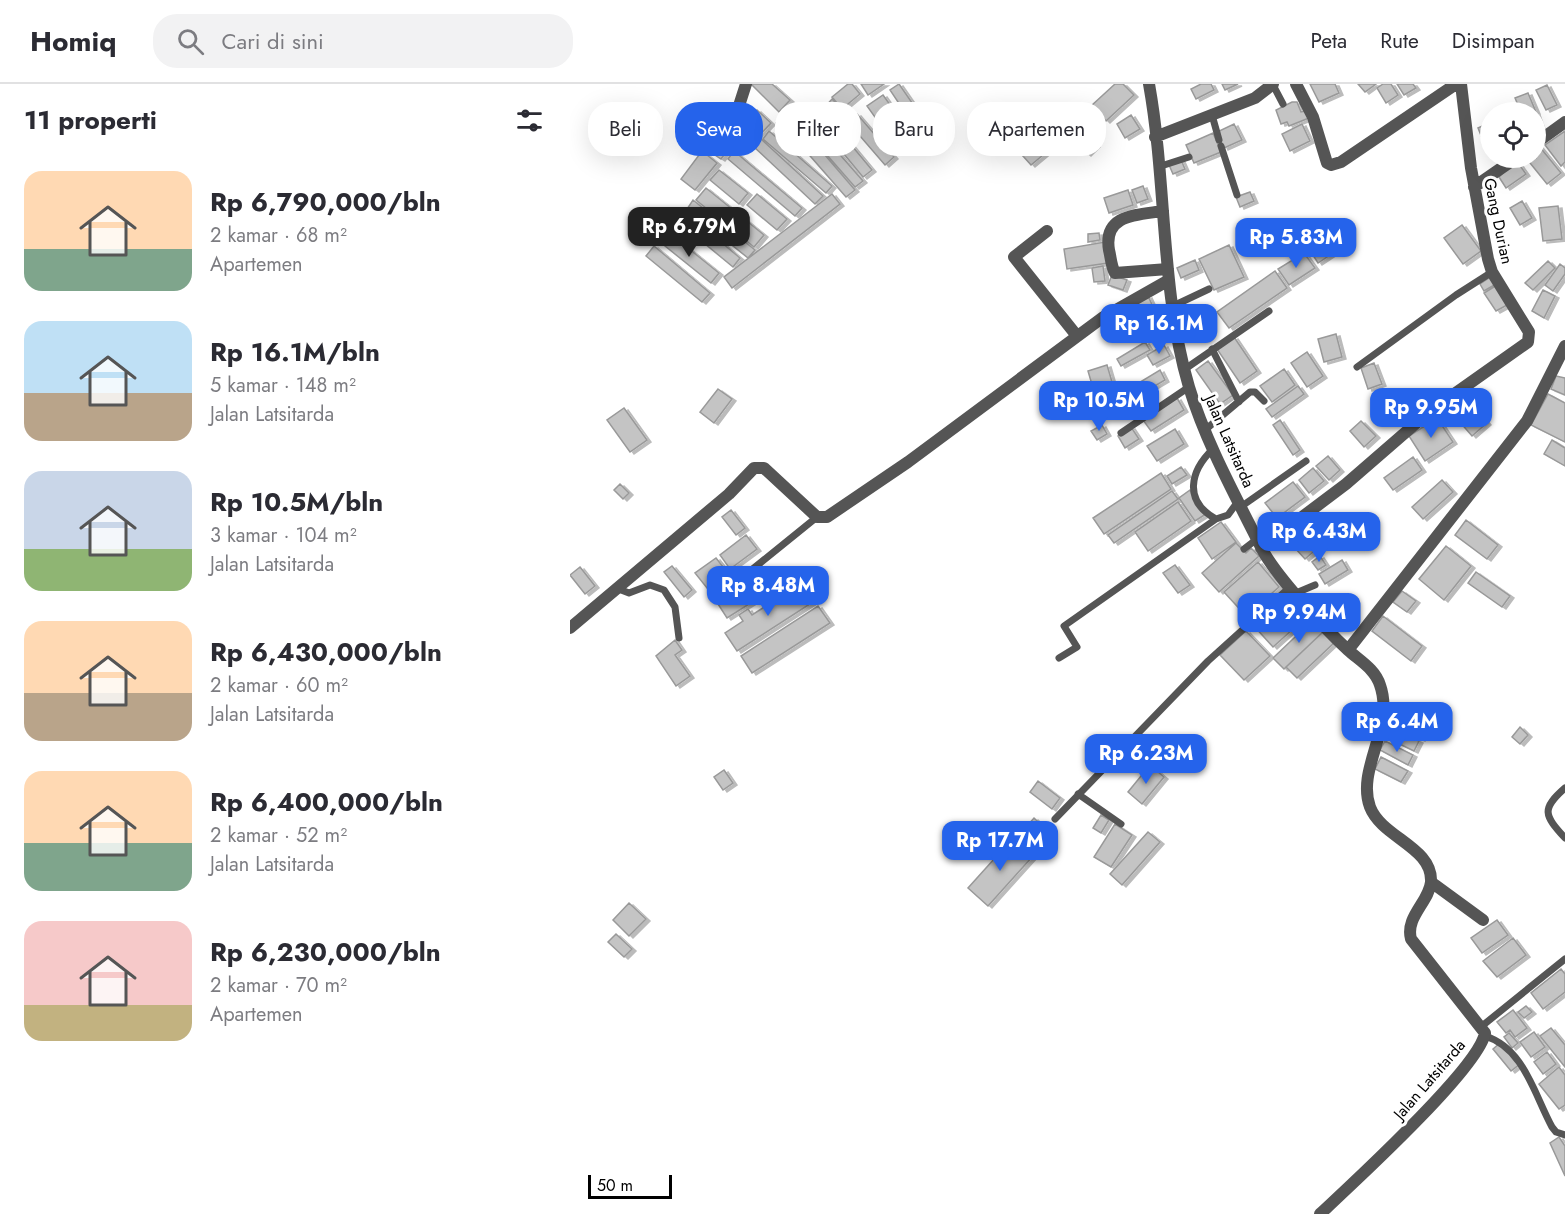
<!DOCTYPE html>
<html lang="id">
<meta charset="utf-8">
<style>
:root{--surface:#fff;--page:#f2f2f3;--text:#2b2b33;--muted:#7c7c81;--line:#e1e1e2;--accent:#2563eb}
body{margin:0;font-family:Jost,sans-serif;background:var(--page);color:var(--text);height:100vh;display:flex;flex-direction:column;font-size:22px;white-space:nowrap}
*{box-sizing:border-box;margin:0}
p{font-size:20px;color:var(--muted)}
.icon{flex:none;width:33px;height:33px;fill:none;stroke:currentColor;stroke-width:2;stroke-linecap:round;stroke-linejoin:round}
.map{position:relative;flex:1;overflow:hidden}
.panel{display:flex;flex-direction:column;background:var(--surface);width:570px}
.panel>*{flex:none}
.guide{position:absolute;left:18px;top:18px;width:570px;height:54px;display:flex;gap:12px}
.fabs{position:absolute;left:910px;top:18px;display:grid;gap:12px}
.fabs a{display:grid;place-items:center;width:66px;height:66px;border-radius:50%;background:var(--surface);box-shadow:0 6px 24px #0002;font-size:30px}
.scale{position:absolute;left:18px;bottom:15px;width:84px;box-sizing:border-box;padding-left:6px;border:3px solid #000;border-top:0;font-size:16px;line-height:21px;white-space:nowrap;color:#000;-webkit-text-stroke:4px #fff;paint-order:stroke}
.price{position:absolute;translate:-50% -51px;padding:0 14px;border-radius:12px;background:var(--accent);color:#fff;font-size:20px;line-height:39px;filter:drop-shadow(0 2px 3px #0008)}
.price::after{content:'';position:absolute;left:50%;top:36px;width:18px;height:14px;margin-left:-9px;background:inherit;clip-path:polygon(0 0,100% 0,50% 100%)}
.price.selected{background:#222;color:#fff}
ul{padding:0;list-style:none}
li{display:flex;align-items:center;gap:18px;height:150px;padding:0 24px}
li span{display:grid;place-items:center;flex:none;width:168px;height:120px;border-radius:18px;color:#555}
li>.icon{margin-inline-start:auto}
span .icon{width:72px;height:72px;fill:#fffc;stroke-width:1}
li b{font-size:26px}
h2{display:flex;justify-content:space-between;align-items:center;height:72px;padding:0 24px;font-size:26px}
.chip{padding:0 21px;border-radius:24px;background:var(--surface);box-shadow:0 6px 24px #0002;font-size:21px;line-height:54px}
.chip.selected{background:var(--accent);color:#fff}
header{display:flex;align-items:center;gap:36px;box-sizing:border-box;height:84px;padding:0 30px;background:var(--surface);border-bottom:2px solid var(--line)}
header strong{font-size:28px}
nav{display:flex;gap:33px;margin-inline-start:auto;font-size:21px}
.search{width:420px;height:54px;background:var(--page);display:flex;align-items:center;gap:15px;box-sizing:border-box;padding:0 21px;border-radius:24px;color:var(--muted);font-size:22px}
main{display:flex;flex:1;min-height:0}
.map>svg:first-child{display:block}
.building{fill:#c4c4c4;stroke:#999;stroke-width:1.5;filter:url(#shadow)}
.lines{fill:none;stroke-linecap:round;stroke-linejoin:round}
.service{stroke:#555;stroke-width:7}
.minor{stroke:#555;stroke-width:12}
.labels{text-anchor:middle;stroke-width:6;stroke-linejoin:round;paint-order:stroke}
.street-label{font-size:16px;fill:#000;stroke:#fff}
</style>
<header>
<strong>Homiq</strong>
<div class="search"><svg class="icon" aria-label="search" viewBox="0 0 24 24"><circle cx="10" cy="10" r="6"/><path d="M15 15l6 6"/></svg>Cari di sini</div>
<nav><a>Peta</a><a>Rute</a><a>Disimpan</a></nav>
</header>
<main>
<section class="panel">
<h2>11 properti<svg class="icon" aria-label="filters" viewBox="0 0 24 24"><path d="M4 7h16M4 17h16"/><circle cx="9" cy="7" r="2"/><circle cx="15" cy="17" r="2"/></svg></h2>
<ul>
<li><span style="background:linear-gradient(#ffd9b3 65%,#7fa58c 0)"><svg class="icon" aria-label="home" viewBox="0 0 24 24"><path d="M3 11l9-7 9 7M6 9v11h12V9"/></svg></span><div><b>Rp 6,790,000/bln</b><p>2 kamar · 68 m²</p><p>Apartemen</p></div></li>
<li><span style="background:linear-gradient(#bfe0f5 60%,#b9a48a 0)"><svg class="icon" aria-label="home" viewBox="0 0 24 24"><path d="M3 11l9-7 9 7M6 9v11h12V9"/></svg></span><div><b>Rp 16.1M/bln</b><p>5 kamar · 148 m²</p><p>Jalan Latsitarda</p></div></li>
<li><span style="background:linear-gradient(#c9d6e8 65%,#8fb573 0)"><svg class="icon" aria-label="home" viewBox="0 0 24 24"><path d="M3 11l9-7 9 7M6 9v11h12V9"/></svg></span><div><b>Rp 10.5M/bln</b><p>3 kamar · 104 m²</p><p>Jalan Latsitarda</p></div></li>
<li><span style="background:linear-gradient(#ffd9b3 60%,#b9a48a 0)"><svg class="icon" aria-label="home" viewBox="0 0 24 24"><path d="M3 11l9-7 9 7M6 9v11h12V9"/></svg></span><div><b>Rp 6,430,000/bln</b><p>2 kamar · 60 m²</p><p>Jalan Latsitarda</p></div></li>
<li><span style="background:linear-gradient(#ffd9b3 60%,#7fa58c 0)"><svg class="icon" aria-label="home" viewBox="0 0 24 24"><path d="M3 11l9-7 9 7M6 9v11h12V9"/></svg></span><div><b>Rp 6,400,000/bln</b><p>2 kamar · 52 m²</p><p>Jalan Latsitarda</p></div></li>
<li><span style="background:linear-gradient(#f6c9c9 70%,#c2b280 0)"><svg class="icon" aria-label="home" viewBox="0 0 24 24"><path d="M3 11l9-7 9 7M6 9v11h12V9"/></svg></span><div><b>Rp 6,230,000/bln</b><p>2 kamar · 70 m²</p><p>Apartemen</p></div></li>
</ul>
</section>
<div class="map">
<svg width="995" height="1130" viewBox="0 0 995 1130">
<defs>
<filter id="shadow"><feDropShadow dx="4" dy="2" stdDeviation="0" flood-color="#0004"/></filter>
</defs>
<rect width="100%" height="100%" fill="#fff"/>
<!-- building -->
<path class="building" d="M181,0H202L220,16L209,28Z
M278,0H282L290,10L272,25L262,13Z
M291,0H314L298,11Z
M329,0L356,39L346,45L320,6Z
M545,0H553L564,11L536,37L521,22Z
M631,0H641L644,6L626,15L621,5Z
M652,0H668L655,6Z
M740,0H765L769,9L749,18Z
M788,0H806L795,8Z
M813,0H821L828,11L816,19L807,4Z
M827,0H843L846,4L834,11Z
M977,1L987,21L976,26L966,6Z
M958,9L966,28H951L945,14Z
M313,11L346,57L330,68L297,22Z
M262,15L272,25L253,44L244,35Z
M722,18H727L731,28L736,27L739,34L719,42L717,38L711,40L706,26Z
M464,19L474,31L442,57L432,45Z
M942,20L945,28H930L929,25Z
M156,24L166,30L156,48L145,43Z
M187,26L201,39L184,57L171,45Z
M217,28L232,43L221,54L206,39Z
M966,29L972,46L966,48Z
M287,30L324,73L315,81L277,37Z
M561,31L570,45L555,54L547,40Z
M263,39L302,86L293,93L254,46Z
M664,40L672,56L654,64L647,48Z
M732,40L740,57L720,67L712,50Z
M917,40L921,56L914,59L908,44Z
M199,47L262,102L256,109L193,55Z
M483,47L491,56L461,81L453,72Z
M995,47V78L991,82L975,61Z
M236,49L285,106L276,113L227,57Z
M251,49L293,97L285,103L243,55Z
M643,49L651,68L624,79L616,61Z
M151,51L163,59L151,75L139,67Z
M517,53L526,61L517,70L508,62Z
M191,55L253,112L245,120L184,63Z
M969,62L991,89L977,100L956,74H966V65Z
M132,67L147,79L125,106L111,95Z
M164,67L232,124L225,132L158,75Z
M611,76L615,85L603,90L599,81Z
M946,76L956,90L936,104L929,93Z
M149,86L178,109L169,120L140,96Z
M573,102L578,115L567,119L562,106Z
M136,104L194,151L184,163L126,116Z
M558,106L563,121L539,129L534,114Z
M680,108L684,117L670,123L666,113Z
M187,110L217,135L207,146L177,121Z
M262,110L270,120L162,204L154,193Z
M123,116L185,166L178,174L117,125Z
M952,117L962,134L950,141L940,124Z
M988,122L992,155L973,157L969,124Z
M114,127L170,174L163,183L106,136Z
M892,141L911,167L893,180L874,154Z
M98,148L149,189L141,199L90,158Z
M529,149L530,156L518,158V150Z
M754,155L763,169L748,179L739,165Z
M535,158L538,179L497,185L494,165Z
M659,161L674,193L644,206L629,175Z
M84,162L140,209L132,218L76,172Z
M734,169L745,184L719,201L708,185Z
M625,176L629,186L611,194L607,184Z
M978,177L985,184L963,206L955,199Z
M990,180L995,184V190L983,207L975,201Z
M533,182L535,197L524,198L522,184Z
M705,187L717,204L659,244L647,228Z
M542,191L557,196L553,206L538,201Z
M922,192L926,200L914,207L910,200Z
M927,201L939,220L926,227L914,209Z
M973,206L985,212L974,234L962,227Z
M578,212L585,227L553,241L547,226Z
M583,230L588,241L568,250L563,239Z
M766,250L772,273L754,278L748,255Z
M664,253L687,287L670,299L647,265Z
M575,258L580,266L551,282L547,275Z
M594,261L600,272L583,281L577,271Z
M737,268L753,292L737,303L721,279Z
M638,277L663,311L650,320L626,286Z
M804,279L812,300L798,305L791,284Z
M537,281L542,298L523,304L518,287Z
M714,285L725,301L702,318L690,302Z
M590,286L595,296L568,312L562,303Z
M986,292L995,294V311L981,305Z
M728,302L734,310L702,333L696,325Z
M148,305L162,315L144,339L130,328Z
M891,309L917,339L902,352L876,322Z
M978,310L995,319V358L961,341Z
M607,314L614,326L581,347L573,336Z
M54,324L77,356L60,368L37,336Z
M867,334L883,358L855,377L839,352Z
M710,336L730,366L723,371L703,341Z
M791,337L806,352L794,363L780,347Z
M532,341L537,350L527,356L521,347Z
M561,343L569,355L555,364L548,352Z
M605,345L614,360L587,377L577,362Z
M982,356L995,364V382L974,370Z
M758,372L770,386L759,396L746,382Z
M843,373L852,386L823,406L814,394Z
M611,383L617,391L602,400L597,392Z
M743,384L754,397L739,409L729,396Z
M591,389L601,405L534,450L523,434Z
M872,396L883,408L853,435L842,423Z
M723,398L735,413L707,434L695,419Z
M50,400L59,409L53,415L44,406Z
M620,406L636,430L625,437L609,414Z
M602,407L608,415L544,459L538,451Z
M608,418L621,437L578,467L565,448Z
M161,426L175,444L166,451L152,433Z
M896,436L928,461L917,475L885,451Z
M651,438L666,458L642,475L628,454Z
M747,445L757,456L735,475L725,464Z
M176,451L187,465L160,485L150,471Z
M666,459L676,469L681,464L689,472L649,508L632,489Z
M876,462L901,482L874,516L849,495Z
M750,472L756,481L748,486L742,478Z
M146,474L161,493L141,509L125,489Z
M772,476L778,486L755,500L749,490Z
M688,478L709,503L676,532L654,508Z
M605,481L620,501L608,509L593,489Z
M102,482L122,506L114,513L94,488Z
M10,483L25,502L15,510L0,491Z
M906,488L940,512L932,523L898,499Z
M230,500L243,518L167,567L155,549L173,537L169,531L178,525L182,531Z
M175,503L184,517L157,534L148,520Z
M721,506L742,528L703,563L683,541Z
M832,507L846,517L837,528L823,518Z
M248,522L260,539L182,589L171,572Z
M813,532L852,562L841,577L802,547Z
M744,535L755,546L714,585L703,574Z
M755,546L766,557L727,594L716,583Z
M676,547L700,572L674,596L650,571Z
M105,556L112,566L105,571L120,592L106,602L86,572Z
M826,634L854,648L851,655L822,642Z
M950,643L958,651L950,660L942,653Z
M822,645L849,657L844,667L817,654Z
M815,657L843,671L838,681L810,666Z
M811,673L838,687L831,698L805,685Z
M580,681L594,693L572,720L558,708Z
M154,686L163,699L153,706L144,693Z
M468,697L490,714L482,725L460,708Z
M531,731L539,736L531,749L523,744Z
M464,734L482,751L467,768L448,752Z
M545,740L562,751L541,783L524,773Z
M578,748L590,758L552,801L540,790Z
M443,754L463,772L418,822L398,804Z
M59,819L76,835L59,852L43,836Z
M927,836L938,851L912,869L901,854Z
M46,850L62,865L54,873L38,858Z
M943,854L956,871L927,893L913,877Z
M991,885L995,890V908L973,925L961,909Z
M956,922L962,928L954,934L948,928Z
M943,926L957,944L945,953L940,946L936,949L927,938Z
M981,944L995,961V983L970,952Z
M964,948L975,963L961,973L950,958Z
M939,949L948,959L942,964L934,953Z
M931,958L950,980L941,987L923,965Z
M977,968L986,980L973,990L964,978Z
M989,983L995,991V1021L989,1025L969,1000Z
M989,1053L995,1062V1092L980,1059Z"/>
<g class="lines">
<!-- service -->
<path class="service" d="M703,1L713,20
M642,31L649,56
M651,62L667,111
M588,83L619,73
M603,222L639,205
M582,253L606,240
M642,265L669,318
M787,283L886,211L922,188
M615,285L699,227
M635,346L680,308H685L694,317
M551,349L619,303
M643,365C620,387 613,417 646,435L658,431L669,416
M672,422L736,377
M674,465L687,455
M46,504L59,509L80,501L94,506L105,523L109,554
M158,505L247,433
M726,509L745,501
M489,574L507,563L494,542L646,435
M995,704C971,725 974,731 995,754
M508,710L551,740
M485,735L638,577L720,503
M912,942L995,875
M915,952C954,964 964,1010 982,1043L986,1048L995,1051"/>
<!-- minor -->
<path class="minor" d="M579,0C597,100 590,205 619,303C636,359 666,413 692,465C706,492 755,545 778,566C790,577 805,585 810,601C825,643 786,685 800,723C812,754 863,763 861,798C859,818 835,833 841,855L915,949C909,984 782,1100 750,1130
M726,0L743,33L757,79L761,81L771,78L886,0
M167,28L176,0
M585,53L685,14L703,0
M966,59L995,38
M904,103L946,74
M593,127C567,131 533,130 539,166C541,174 541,182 545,189L598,185
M477,147L444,173L507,252
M691,464L776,400L859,328L958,258L959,248L922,188L918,175L901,84L891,0
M0,544L159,410L184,384H194L247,433H257L338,378L532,234L599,196
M778,566L957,337L995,262
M861,798L913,836"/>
</g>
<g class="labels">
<!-- street labels -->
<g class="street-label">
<text transform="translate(929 137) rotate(78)" y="6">Gang Durian</text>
<text transform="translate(660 357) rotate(66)" y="6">Jalan Latsitarda</text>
<text transform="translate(859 995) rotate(-49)" y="6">Jalan Latsitarda</text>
</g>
</g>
</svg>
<div class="fabs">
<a><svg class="icon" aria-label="locate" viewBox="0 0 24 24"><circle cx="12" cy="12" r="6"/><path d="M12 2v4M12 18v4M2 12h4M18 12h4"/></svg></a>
</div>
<div class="scale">50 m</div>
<b class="price selected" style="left:119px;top:174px">Rp 6.79M</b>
<b class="price" style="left:726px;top:185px">Rp 5.83M</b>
<b class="price" style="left:589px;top:271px">Rp 16.1M</b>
<b class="price" style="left:529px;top:348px">Rp 10.5M</b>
<b class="price" style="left:861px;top:355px">Rp 9.95M</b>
<b class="price" style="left:749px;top:479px">Rp 6.43M</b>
<b class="price" style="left:198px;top:533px">Rp 8.48M</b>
<b class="price" style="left:729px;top:560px">Rp 9.94M</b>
<b class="price" style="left:827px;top:669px">Rp 6.4M</b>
<b class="price" style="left:576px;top:701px">Rp 6.23M</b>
<b class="price" style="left:430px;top:788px">Rp 17.7M</b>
<div class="guide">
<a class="chip">Beli</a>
<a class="chip selected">Sewa</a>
<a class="chip">Filter</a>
<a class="chip">Baru</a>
<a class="chip">Apartemen</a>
</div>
</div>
</main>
